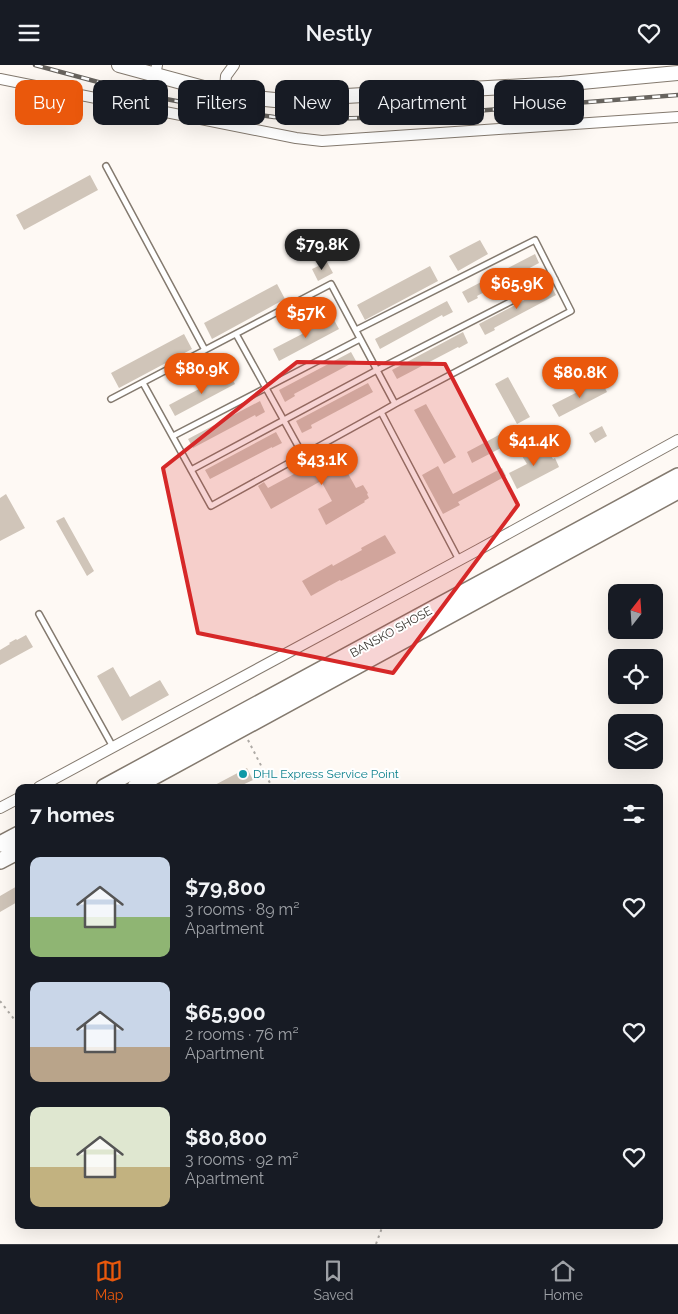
<!DOCTYPE html>
<meta charset="utf-8">
<style>
:root{--surface:#171b24;--page:#20242c;--text:#f1f3f6;--muted:#9ea1a6;--line:#363941;--accent:#ea580c}
body{margin:0;font-family:Raleway,sans-serif;background:var(--page);color:var(--text);height:100vh;display:flex;flex-direction:column;font-size:19px;white-space:nowrap}
*{box-sizing:border-box;margin:0}
p{font-size:16px;color:var(--muted)}
.icon{flex:none;width:28px;height:28px;fill:none;stroke:currentColor;stroke-width:2;stroke-linecap:round;stroke-linejoin:round}
.map{position:relative;flex:1;overflow:hidden}
.sheet{position:absolute;left:15px;top:719px;width:648px;height:445px;display:flex;flex-direction:column;background:var(--surface);border-radius:10px;box-shadow:0 5px 20px #0002}
.sheet>*{flex:none}
.top-card{position:absolute;left:15px;top:15px;width:649px;height:45px;display:flex;gap:10px}
.needle{width:32px;rotate:17deg}
.buttons{position:absolute;left:608px;top:519px;display:grid;gap:10px}
.buttons a{display:grid;place-items:center;width:55px;height:55px;border-radius:10px;background:var(--surface);box-shadow:0 5px 20px #0002;font-size:25px}
.price{position:absolute;translate:-50% -42px;padding:0 11px;border-radius:18px;background:var(--accent);color:#fff;font-size:16px;line-height:32px;filter:drop-shadow(0 1px 2px #0008)}
.price::after{content:'';position:absolute;left:50%;top:30px;width:15px;height:11px;margin-left:-8px;background:inherit;clip-path:polygon(0 0,100% 0,50% 100%)}
.price.selected{background:#222;color:#fff}
ul{padding:0;list-style:none}
li{display:flex;align-items:center;gap:15px;height:125px;padding:0 15px}
li span{display:grid;place-items:center;flex:none;width:140px;height:100px;border-radius:10px;color:#555}
li>.icon{margin-inline-start:auto}
span .icon{width:60px;height:60px;fill:#fffc;stroke-width:1}
li b{font-size:21px}
h2{display:flex;justify-content:space-between;align-items:center;height:60px;padding:0 15px;font-size:21px}
.pill{padding:0 18px;border-radius:10px;background:var(--surface);box-shadow:0 5px 20px #0002;font-size:18px;line-height:45px}
.pill.selected{background:var(--accent);color:#fff}
header{display:flex;justify-content:space-between;align-items:center;height:65px;padding:0 15px;background:var(--surface);font-size:22px;font-weight:600}
.tab-bar{display:flex;justify-content:space-around;align-items:center;height:70px;border-top:1px solid var(--line);background:var(--surface);font-size:14px;color:var(--muted)}
.tab-bar a{display:grid;justify-items:center;gap:2px}
.tab-bar .selected{color:var(--accent)}
.map>svg:first-child{display:block}
.building{fill:#d0c5b9}
.lines{fill:none;stroke-linecap:round;stroke-linejoin:round}
.service-casing{stroke:#847a6f;stroke-width:8}
.minor-casing{stroke:#847a6f;stroke-width:12}
.tertiary-casing{stroke:#847a6f;stroke-width:16}
.secondary-casing{stroke:#847a6f;stroke-width:18}
.path{stroke:#aeaaa5;stroke-width:2;stroke-dasharray:2.5 4;stroke-linecap:butt}
.service{stroke:#fff;stroke-width:5}
.minor{stroke:#fff;stroke-width:10}
.tertiary{stroke:#fff;stroke-width:14}
.secondary{stroke:#fff;stroke-width:15}
.rail-casing{stroke:#67635e;stroke-width:4.5}
.rail{stroke:#fff;stroke-width:2.5;stroke-dasharray:8;stroke-linecap:butt}
.marked{fill:#d62828;fill-opacity:0.2;stroke:#d62828;stroke-width:4;stroke-linejoin:round}
.culture-dot{fill:#0f9aa8;stroke:#fff;stroke-width:2}
.labels{text-anchor:middle;stroke-width:4;stroke-linejoin:round;paint-order:stroke}
.street-label{font-size:12px;fill:#393530;stroke:#fff}
.culture-label{font-size:12px;fill:#0d838f;stroke:#fff;text-anchor:start}
</style>
<header><svg class="icon" aria-label="menu" viewBox="0 0 24 24"><path d="M4 6h16M4 12h16M4 18h16"/></svg>Nestly<svg class="icon" aria-label="heart" viewBox="0 0 24 24"><path d="M12 20l-8-8c-3-5 5-10 8-4 3-6 11-1 8 4z"/></svg></header>
<div class="map">
<svg width="678" height="1179" viewBox="0 0 678 1179">
<rect width="100%" height="100%" fill="#fef9f4"/>
<!-- building -->
<path class="building" d="M90,110L98,125L24,165L16,150Z
M480,175L488,189L458,206L449,191Z
M535,189L539,198L477,231L478,233L468,238L462,227Z
M327,197L333,208L318,216L312,204Z
M430,201L438,216L365,255L357,240Z
M277,219L285,234L212,274L204,258Z
M551,221L556,230L494,263L495,265L485,270L479,259Z
M447,236L453,247L443,252L442,250L380,284L375,274Z
M333,253L339,264L279,296L273,284Z
M463,267L468,278L459,283L458,282L397,314L392,305Z
M184,269L192,284L119,323L111,308Z
M351,287L356,296L294,329L295,331L285,337L279,325Z
M229,308L235,319L175,351L169,340Z
M508,312L530,352L517,359L495,319Z
M601,315L607,327L559,352L552,340Z
M368,318L373,327L311,360L312,363L302,368L296,356Z
M260,336L265,347L256,352L255,350L193,383L188,374Z
M426,339L456,392L444,399L414,345Z
M602,361L607,371L595,378L589,368Z
M510,364L516,375L472,398L467,387Z
M276,367L282,378L272,383V382L210,414L205,405Z
M545,379L553,394L555,393L559,402L517,424L509,408L527,399L522,391Z
M344,382L353,399L345,403L356,423L363,420L368,428L367,429L369,433L364,436L365,437L326,460L318,444L332,436L321,416L271,444L258,421L264,417L268,423Z
M438,401L453,429L502,403L506,411L458,437L460,440L443,449L422,410Z
M6,429L25,463L0,476V433Z
M64,452L94,506L87,511L56,456Z
M385,470L396,488L341,516L340,515L311,531L302,516L332,499L333,501L362,485L361,483Z
M26,570L33,582L0,600V585L10,579L9,578L16,574L17,575Z
M113,602L130,632L160,615L169,630L122,656L97,611Z
M247,703L253,715L238,722H211Z
M19,820V836L0,847V831Z"/>
<g class="lines">
<!-- service casing -->
<g class="service-casing">
<path id="service" d="M106,101L205,285
M356,265L535,175L571,246L395,339
M236,269L303,390
M143,318L211,441L381,347
M111,334L331,219L395,339L381,347L459,495
M173,371L360,274
M191,405L377,305L555,214
M39,549L113,682"/>
</g>
<!-- minor casing -->
<g class="minor-casing">
<path id="minor" d="M155,10L157,0
M0,14L296,73L322,76L678,52
M233,31L225,22L226,11L234,0
M39,722L478,485L678,375
M0,743L19,733"/>
</g>
<!-- tertiary casing -->
<g class="tertiary-casing">
<path id="tertiary" d="M119,0L233,31L275,35L560,19L678,8"/>
</g>
<!-- secondary casing -->
<g class="secondary-casing">
<path id="secondary" d="M104,722L678,411
M135,722L678,426
M0,779L19,769
M0,796L19,786"/>
</g>
<!-- path -->
<path class="path" d="M248,675L272,722
M0,936L14,954L19,958
M376,1179L383,1160"/>
<!-- service -->
<use href="#service" class="service"/>
<!-- minor -->
<use href="#minor" class="minor"/>
<!-- tertiary -->
<use href="#tertiary" class="tertiary"/>
<!-- secondary -->
<use href="#secondary" class="secondary"/>
<!-- rail casing -->
<g class="rail-casing">
<path id="rail" d="M35,0L150,31L224,45L274,52L324,54L397,52L678,30"/>
</g>
<!-- rail -->
<use href="#rail" class="rail"/>
</g>
<!-- marked area -->
<path class="marked" d="M297,297L445,299L518,440L393,608L198,568L163,403Z"/>
<!-- markers -->
<circle class="culture-dot" cx="243" cy="709" r="5"/>
<g class="labels">
<!-- street labels -->
<g class="street-label">
<text transform="translate(391 567) rotate(-29)" y="4">BANSKO SHOSE</text>
</g>
<!-- culture labels -->
<g class="culture-label">
<text x="253" y="713">DHL Express Service Point</text>
</g>
</g>
</svg>
<div class="buttons">
<a><svg class="needle" viewBox="-14 -14 28 28"><path d="M0-13l5 13h-10z" fill="#e53935"/><path d="M0 13l5-13h-10z" fill="#9ea1a6"/></svg></a>
<a><svg class="icon" aria-label="locate" viewBox="0 0 24 24"><circle cx="12" cy="12" r="6"/><path d="M12 2v4M12 18v4M2 12h4M18 12h4"/></svg></a>
<a><svg class="icon" aria-label="layers" viewBox="0 0 24 24"><path d="M12 4l9 5-9 5-9-5zM3 14l9 5 9-5"/></svg></a>
</div>
<b class="price selected" style="left:322px;top:206px">$79.8K</b>
<b class="price" style="left:517px;top:245px">$65.9K</b>
<b class="price" style="left:306px;top:274px">$57K</b>
<b class="price" style="left:202px;top:330px">$80.9K</b>
<b class="price" style="left:580px;top:334px">$80.8K</b>
<b class="price" style="left:534px;top:402px">$41.4K</b>
<b class="price" style="left:322px;top:421px">$43.1K</b>
<div class="top-card">
<a class="pill selected">Buy</a>
<a class="pill">Rent</a>
<a class="pill">Filters</a>
<a class="pill">New</a>
<a class="pill">Apartment</a>
<a class="pill">House</a>
</div>
<section class="sheet">
<h2>7 homes<svg class="icon" aria-label="filters" viewBox="0 0 24 24"><path d="M4 7h16M4 17h16"/><circle cx="9" cy="7" r="2"/><circle cx="15" cy="17" r="2"/></svg></h2>
<ul>
<li><span style="background:linear-gradient(#c9d6e8 60%,#8fb573 0)"><svg class="icon" aria-label="home" viewBox="0 0 24 24"><path d="M3 11l9-7 9 7M6 9v11h12V9"/></svg></span><div><b>$79,800</b><p>3 rooms · 89 m²</p><p>Apartment</p></div><svg class="icon" aria-label="heart" viewBox="0 0 24 24"><path d="M12 20l-8-8c-3-5 5-10 8-4 3-6 11-1 8 4z"/></svg></li>
<li><span style="background:linear-gradient(#c9d6e8 65%,#b9a48a 0)"><svg class="icon" aria-label="home" viewBox="0 0 24 24"><path d="M3 11l9-7 9 7M6 9v11h12V9"/></svg></span><div><b>$65,900</b><p>2 rooms · 76 m²</p><p>Apartment</p></div><svg class="icon" aria-label="heart" viewBox="0 0 24 24"><path d="M12 20l-8-8c-3-5 5-10 8-4 3-6 11-1 8 4z"/></svg></li>
<li><span style="background:linear-gradient(#dfe7d0 60%,#c2b280 0)"><svg class="icon" aria-label="home" viewBox="0 0 24 24"><path d="M3 11l9-7 9 7M6 9v11h12V9"/></svg></span><div><b>$80,800</b><p>3 rooms · 92 m²</p><p>Apartment</p></div><svg class="icon" aria-label="heart" viewBox="0 0 24 24"><path d="M12 20l-8-8c-3-5 5-10 8-4 3-6 11-1 8 4z"/></svg></li>
</ul>
</section>
</div>
<nav class="tab-bar">
<a class="selected"><svg class="icon" aria-label="map" viewBox="0 0 24 24"><path d="M3 6l6-2 6 2 6-2v14l-6 2-6-2-6 2zM9 4v14M15 6v14"/></svg>Map</a>
<a><svg class="icon" aria-label="saved" viewBox="0 0 24 24"><path d="M7 4h10v16l-5-4-5 4z"/></svg>Saved</a>
<a><svg class="icon" aria-label="home" viewBox="0 0 24 24"><path d="M3 11l9-7 9 7M6 9v11h12V9"/></svg>Home</a>
</nav>
